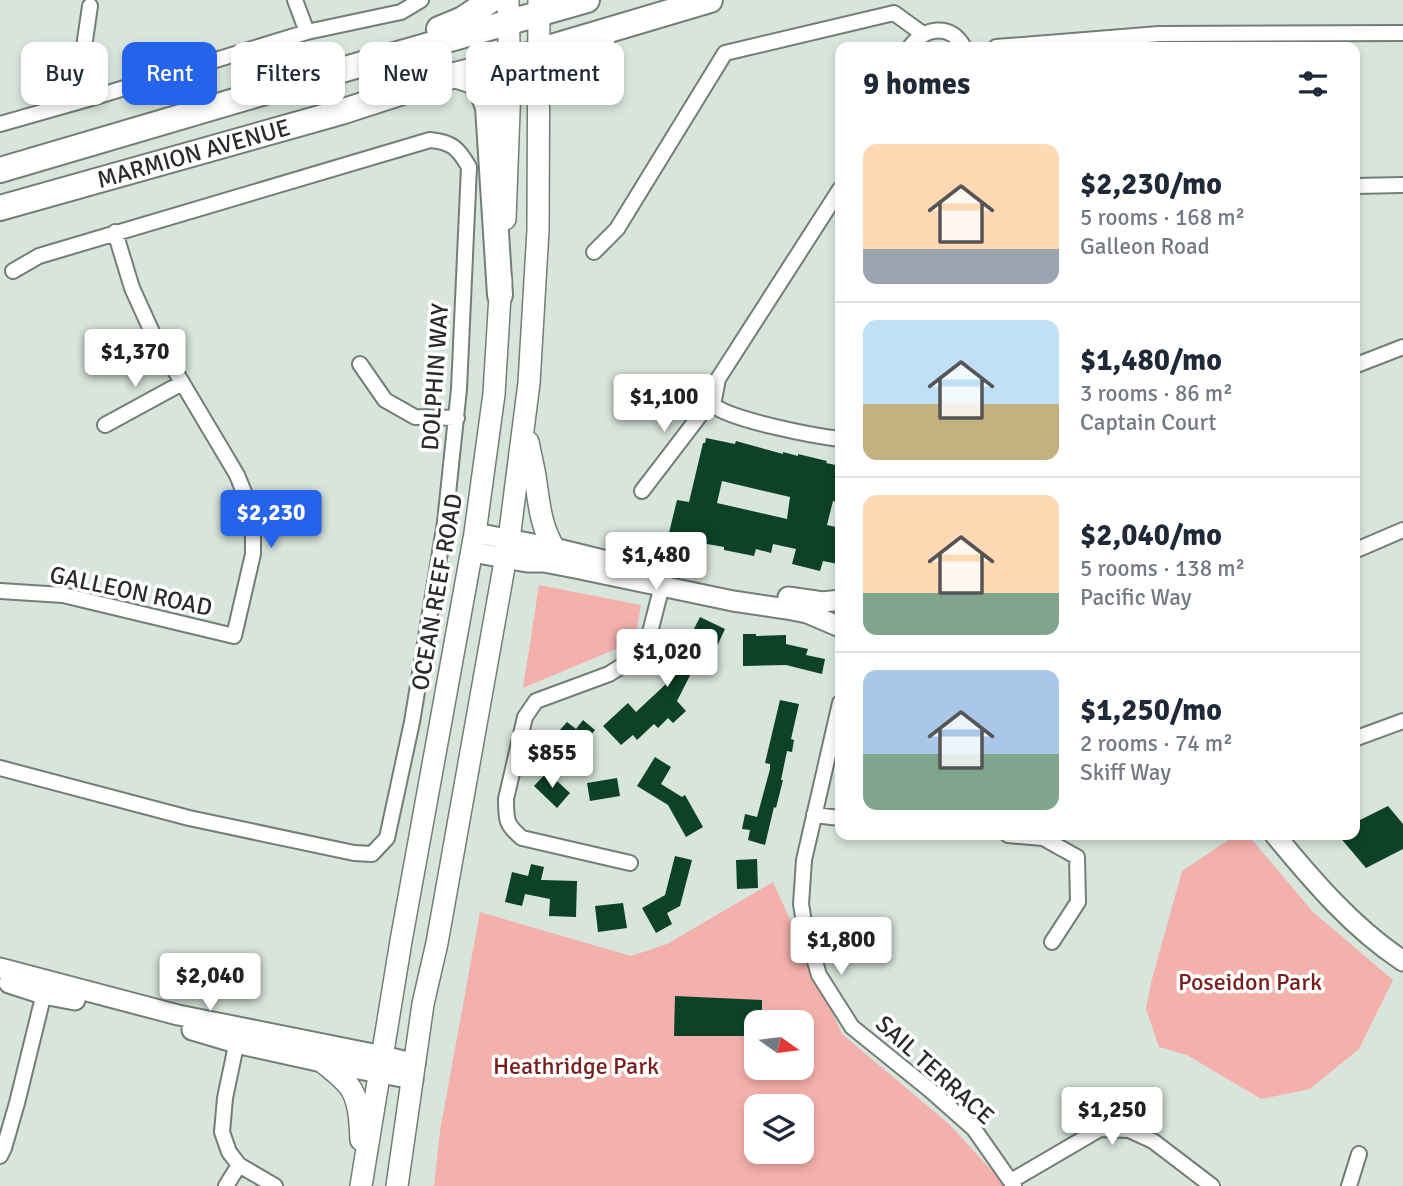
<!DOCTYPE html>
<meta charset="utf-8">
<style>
:root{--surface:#fff;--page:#f6f6f7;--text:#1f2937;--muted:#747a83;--line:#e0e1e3;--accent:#2563eb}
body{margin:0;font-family:Signika,sans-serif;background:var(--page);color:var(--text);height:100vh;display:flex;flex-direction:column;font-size:26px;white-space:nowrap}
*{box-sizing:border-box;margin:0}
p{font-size:23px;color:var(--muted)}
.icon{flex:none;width:38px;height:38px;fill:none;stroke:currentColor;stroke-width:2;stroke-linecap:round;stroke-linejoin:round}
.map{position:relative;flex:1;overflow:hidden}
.details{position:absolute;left:835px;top:42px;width:525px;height:798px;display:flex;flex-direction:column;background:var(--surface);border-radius:14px;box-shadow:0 4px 10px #0003}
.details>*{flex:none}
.hud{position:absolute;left:21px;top:42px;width:665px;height:63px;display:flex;gap:14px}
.needle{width:46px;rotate:104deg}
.controls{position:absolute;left:744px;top:1010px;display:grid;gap:14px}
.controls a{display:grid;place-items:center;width:70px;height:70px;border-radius:14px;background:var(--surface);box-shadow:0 4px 10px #0003;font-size:35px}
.price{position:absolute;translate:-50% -60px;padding:0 16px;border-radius:7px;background:#fff;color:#222;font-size:23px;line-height:46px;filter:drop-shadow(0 2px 4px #0008)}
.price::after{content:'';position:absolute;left:50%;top:42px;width:21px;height:16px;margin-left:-10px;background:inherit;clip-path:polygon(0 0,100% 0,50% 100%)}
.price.active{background:var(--accent);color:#fff}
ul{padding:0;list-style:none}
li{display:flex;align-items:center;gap:21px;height:175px;padding:0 28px}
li+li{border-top:2px solid var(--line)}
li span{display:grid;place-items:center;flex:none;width:196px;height:140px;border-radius:14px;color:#555}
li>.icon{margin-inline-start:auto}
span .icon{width:84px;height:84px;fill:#fffc;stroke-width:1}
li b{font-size:30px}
h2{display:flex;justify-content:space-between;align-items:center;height:84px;padding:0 28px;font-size:30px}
.chip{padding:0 24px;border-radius:14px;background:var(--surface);box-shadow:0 4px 10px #0003;font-size:24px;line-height:63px}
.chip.active{background:var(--accent);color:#fff}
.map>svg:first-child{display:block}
.green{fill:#f4b0aa;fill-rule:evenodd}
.building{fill:#0d4227;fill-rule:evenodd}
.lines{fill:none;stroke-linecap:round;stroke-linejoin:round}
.street-casing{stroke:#727e76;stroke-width:18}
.secondary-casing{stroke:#727e76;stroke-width:23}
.primary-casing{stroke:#727e76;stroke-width:24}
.highway-casing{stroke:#727e76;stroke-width:28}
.street{stroke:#fff;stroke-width:14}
.secondary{stroke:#fff;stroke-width:19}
.primary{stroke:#fff;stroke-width:21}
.highway{stroke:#fff;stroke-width:24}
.labels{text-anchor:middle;stroke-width:7;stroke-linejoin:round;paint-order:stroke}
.street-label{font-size:24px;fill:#282d29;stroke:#fff}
.park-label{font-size:24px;fill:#782020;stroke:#fff}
</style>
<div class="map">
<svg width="1403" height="1186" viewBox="0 0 1403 1186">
<rect width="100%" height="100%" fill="#d8e5dc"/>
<!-- green -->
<path class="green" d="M539,585L641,605L635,641L523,688Z
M1236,835H1248L1313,912L1393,980L1359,1049L1310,1089L1261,1099L1187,1055L1159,1047L1146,1009L1151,983L1182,871Z
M773,882L842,1034L949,1124L1006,1186H434L440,1131L480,912L631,956L667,944ZM756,1022H802V1068H756ZM756,1106H802V1152H756Z"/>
<!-- building -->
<path class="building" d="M706,438L735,444L736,441L783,454V452L798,456V454L827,461L826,463L840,466V503L833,501L827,525L840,528V554L838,564L823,561L820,571L792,564L796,549L773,544L771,553L756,549L754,556L724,550V547L668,537L677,500L689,502L703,443H705ZM722,481L790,497L787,519L717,503Z
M700,617L725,629L713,655L703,650L677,701L686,711L673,723L668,718L658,728L654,724L637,740L633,735L621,745L603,726L628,703L636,712L667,683Z
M743,634H756V636L786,635V644L808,649L806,655L825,659L822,674L786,665L743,666Z
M780,700L799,704L791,739L794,740L792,752L787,751L781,780H783L776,808L774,807L765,845L748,840L750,830L742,829L745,814L757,817L770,769V764L765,763Z
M583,720L595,730L576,753L574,752L568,759L565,756L562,759L550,749L556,742L552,739L567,722L576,729Z
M655,757L671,767L661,784L682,797L685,795L703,827L686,837L668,805L637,786Z
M547,772L570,793L557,808L534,786Z
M617,778L620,796L590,801L587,783Z
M1388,806L1403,824V849L1366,868L1338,835H1354V823Z
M675,856L692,860L680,906L667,913L672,924L656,933L642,908L665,895Z
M757,859L758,888L737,889L736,860Z
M531,864L544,867L541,880L577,881L576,917L549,916L550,899L525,894L522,906L505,902L512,872L528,876Z
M623,903L627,928L598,932L595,906Z
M675,996L762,1000V1022H756V1036H674Z"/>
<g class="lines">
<!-- street casing -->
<g class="street-casing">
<path id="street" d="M295,0L307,32
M90,6L84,47L95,97
M910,47C925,27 950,23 964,47
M996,47L1159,34L1403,33
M0,124L95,97L307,32L401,12L421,0
M1354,186L1403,185
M840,189L718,379L713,405C731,420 814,436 840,439
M594,252L617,229L725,53L894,13L923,34
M360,364L385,400L415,417L457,418
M1354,366L1403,347
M105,425L182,383
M642,491L704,410L713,405
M1354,551L1403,530
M0,591L63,595L234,636L253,554V529L250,507L237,475L152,332L132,288L115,232
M840,703L804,860L801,904L805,928L819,975L852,1027L930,1090L974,1129L1014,1186
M1354,739L1403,721
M0,768L189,818L354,853L372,854L387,838L412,722L445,522L459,389L469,167C458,148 452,142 430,140L39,256L13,271
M814,815L840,818
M1008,835L1043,838L1077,857L1078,902L1052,942
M630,863L522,838C506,825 506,820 506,799L525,717L536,701L609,674L641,654L648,640L665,574
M238,1036L225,1098L222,1132L229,1152L239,1165L275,1186
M0,1156L4,1148L17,1103L46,985
M1011,1181L1100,1129L1129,1130L1153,1141L1212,1186
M226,1186L239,1165
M1349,1186L1359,1154"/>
</g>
<!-- secondary casing -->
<g class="secondary-casing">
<path id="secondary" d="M475,533L554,548L607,561
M472,552L527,562H544L575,568L733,601L787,609L807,613L840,627
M788,597L823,602L840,600
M1275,835C1313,881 1353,928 1403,961
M0,968L178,1015L383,1056L415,1064
M9,983L43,994L75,1000
M192,1030L236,1043L331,1064L413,1079"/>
</g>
<!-- primary casing -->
<g class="primary-casing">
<path id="primary" d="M505,219L510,85L508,0
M528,442C530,453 533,464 535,476C539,502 540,525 554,548
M324,1063C332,1070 342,1077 349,1086C360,1100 360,1123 361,1140
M361,1186L401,941L475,533L494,394L501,279
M397,1186L423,1004L437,943L509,539L529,383L538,230L539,0"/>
</g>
<!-- highway casing -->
<g class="highway-casing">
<g id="highway">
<path d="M439,29L463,19L491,0"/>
<path d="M455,75L473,81L482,92L488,107L500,295"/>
<path d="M539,96C543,89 547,82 552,76C566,60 588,53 603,37"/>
<path d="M0,170L289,85L587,0"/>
<path id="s1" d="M0,208L341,112L455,75L510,61L555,46L710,0"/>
</g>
</g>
<!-- street -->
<use href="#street" class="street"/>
<!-- secondary -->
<use href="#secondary" class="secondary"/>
<!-- primary -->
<use href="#primary" class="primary"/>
<!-- highway -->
<use href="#highway" class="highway"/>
</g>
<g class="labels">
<!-- street labels -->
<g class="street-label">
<text dy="8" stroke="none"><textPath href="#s1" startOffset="201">MARMION AVENUE</textPath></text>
<text transform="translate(435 377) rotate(-86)" y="8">DOLPHIN WAY</text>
<text transform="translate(131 591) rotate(12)" y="8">GALLEON ROAD</text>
<text transform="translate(437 592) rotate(-80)" y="8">OCEAN REEF ROAD</text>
<text transform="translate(935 1070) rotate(42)" y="8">SAIL TERRACE</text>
</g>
<!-- park labels -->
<g class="park-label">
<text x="1250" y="990">Poseidon Park</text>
<text x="576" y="1074">Heathridge Park</text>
</g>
</g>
</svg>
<div class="controls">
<a><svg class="needle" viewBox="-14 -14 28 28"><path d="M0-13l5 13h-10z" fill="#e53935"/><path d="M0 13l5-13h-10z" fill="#747a83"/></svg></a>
<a><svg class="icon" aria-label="layers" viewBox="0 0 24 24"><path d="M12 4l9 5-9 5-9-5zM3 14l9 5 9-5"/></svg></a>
</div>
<b class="price" style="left:135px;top:389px">$1,370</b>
<b class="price" style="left:664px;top:434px">$1,100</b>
<b class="price active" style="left:271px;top:550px">$2,230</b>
<b class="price" style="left:656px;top:592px">$1,480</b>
<b class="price" style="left:667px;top:689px">$1,020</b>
<b class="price" style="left:552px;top:790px">$855</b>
<b class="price" style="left:841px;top:977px">$1,800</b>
<b class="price" style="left:210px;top:1013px">$2,040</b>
<b class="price" style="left:1112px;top:1147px">$1,250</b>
<div class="hud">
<a class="chip">Buy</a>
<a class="chip active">Rent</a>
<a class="chip">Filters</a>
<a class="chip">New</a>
<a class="chip">Apartment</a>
</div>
<section class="details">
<h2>9 homes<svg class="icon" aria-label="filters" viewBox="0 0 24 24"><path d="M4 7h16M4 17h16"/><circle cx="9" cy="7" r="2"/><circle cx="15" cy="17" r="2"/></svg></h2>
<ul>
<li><span style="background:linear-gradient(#ffd9b3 75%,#9aa5b1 0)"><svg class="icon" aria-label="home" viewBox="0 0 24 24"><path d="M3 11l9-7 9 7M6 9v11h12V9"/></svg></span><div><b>$2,230/mo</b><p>5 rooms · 168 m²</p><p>Galleon Road</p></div></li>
<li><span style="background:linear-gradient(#bfe0f5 60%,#c2b280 0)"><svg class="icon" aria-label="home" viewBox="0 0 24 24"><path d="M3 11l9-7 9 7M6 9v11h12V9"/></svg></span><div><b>$1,480/mo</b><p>3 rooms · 86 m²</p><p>Captain Court</p></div></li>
<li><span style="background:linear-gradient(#ffd9b3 70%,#7fa58c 0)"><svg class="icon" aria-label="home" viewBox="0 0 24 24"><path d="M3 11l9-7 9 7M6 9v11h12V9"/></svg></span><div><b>$2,040/mo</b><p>5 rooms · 138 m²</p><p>Pacific Way</p></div></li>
<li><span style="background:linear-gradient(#a9c7e8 60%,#7fa58c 0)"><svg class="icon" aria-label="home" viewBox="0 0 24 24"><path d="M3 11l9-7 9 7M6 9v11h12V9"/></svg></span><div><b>$1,250/mo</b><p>2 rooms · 74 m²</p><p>Skiff Way</p></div></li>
</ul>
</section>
</div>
